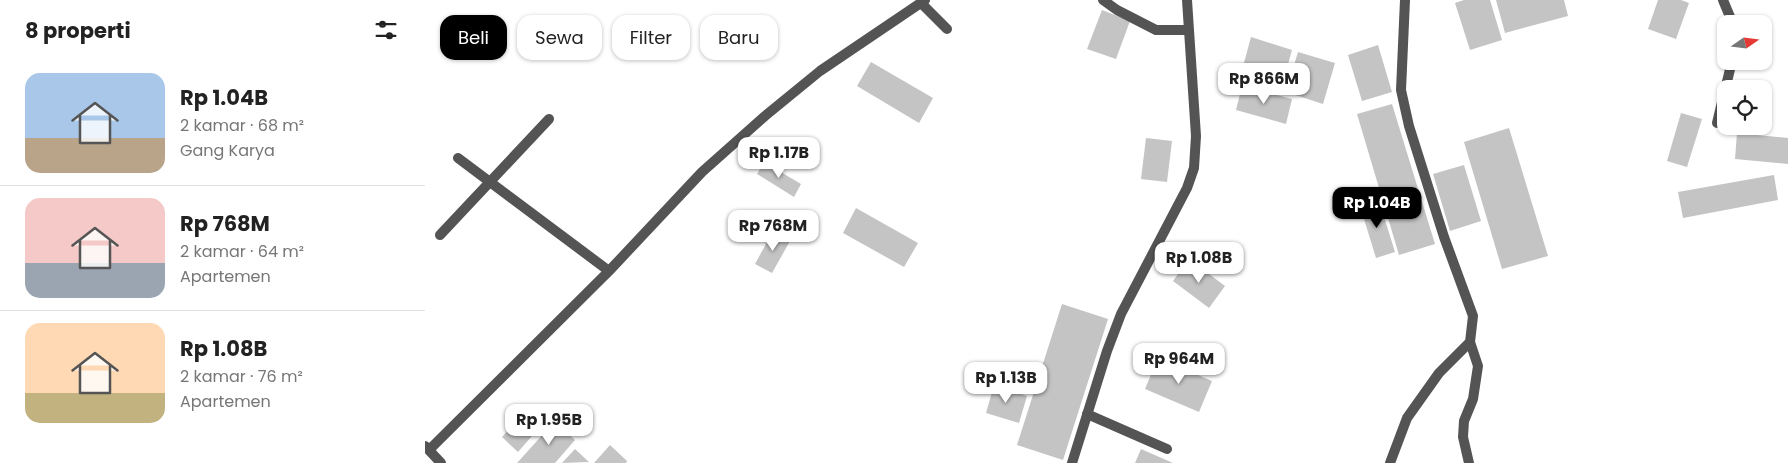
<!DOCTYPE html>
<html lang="id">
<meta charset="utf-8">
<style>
:root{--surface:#fff;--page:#f2f2f2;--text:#222;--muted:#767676;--line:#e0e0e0;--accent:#000}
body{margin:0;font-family:Poppins,sans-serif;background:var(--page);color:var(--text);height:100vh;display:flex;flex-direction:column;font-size:19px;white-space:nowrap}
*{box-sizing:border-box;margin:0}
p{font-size:16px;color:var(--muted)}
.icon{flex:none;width:28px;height:28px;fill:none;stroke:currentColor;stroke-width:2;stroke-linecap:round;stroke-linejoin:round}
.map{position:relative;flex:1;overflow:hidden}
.sheet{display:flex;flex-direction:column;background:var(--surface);width:425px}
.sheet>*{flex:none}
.hud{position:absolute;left:15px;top:15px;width:475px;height:45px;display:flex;gap:10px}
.needle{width:32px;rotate:76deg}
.buttons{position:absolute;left:1292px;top:15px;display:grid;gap:10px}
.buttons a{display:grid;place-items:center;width:55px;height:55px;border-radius:10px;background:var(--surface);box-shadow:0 1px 4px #0004;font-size:25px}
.price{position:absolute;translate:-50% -42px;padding:0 11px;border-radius:10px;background:#fff;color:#222;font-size:16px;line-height:32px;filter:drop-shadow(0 1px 2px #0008)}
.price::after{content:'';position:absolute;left:50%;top:30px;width:15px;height:11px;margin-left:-8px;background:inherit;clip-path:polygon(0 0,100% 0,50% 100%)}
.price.current{background:var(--accent);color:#fff}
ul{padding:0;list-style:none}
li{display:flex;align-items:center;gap:15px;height:125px;padding:0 25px}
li+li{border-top:1px solid var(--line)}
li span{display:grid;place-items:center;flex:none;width:140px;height:100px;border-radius:15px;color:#555}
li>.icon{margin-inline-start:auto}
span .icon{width:60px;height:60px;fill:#fffc;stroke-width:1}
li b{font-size:21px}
h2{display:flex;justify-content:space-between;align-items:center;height:60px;padding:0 25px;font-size:21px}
.tag{padding:0 18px;border-radius:15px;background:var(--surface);box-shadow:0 1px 4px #0004;font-size:18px;line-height:45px}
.tag.current{background:var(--accent);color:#fff}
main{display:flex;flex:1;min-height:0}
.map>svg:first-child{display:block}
.building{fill:#c4c4c4}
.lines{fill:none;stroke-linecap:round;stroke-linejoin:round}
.service{stroke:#545454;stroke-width:10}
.minor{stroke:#545454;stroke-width:10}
</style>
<main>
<section class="sheet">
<h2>8 properti<svg class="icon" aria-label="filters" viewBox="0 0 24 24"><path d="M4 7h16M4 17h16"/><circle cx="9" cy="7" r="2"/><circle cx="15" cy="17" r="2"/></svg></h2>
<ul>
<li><span style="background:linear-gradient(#a9c7e8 65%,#b9a48a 0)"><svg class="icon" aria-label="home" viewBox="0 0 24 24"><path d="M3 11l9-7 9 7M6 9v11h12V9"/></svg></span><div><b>Rp 1.04B</b><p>2 kamar · 68 m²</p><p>Gang Karya</p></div></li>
<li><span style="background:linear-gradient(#f6c9c9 65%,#9aa5b1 0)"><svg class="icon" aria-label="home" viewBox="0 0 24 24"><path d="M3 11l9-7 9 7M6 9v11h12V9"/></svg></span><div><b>Rp 768M</b><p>2 kamar · 64 m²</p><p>Apartemen</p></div></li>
<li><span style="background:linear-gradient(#ffd9b3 70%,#c2b280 0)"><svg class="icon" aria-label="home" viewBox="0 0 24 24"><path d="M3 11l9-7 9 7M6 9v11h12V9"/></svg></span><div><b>Rp 1.08B</b><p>2 kamar · 76 m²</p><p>Apartemen</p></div></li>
</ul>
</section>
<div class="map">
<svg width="1363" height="463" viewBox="0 0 1363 463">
<rect width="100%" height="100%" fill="#fff"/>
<!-- building -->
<path class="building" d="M1039,0H1065L1077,40L1045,50L1030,3Z
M1071,0H1139L1143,16L1080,33Z
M1233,0H1256L1264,3L1251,39L1223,29Z
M677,10L705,21L691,59L662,49Z
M826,37L867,50L858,82L817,70Z
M953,45L967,92L937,101L923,55Z
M873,52L910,63L898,104L861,92Z
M446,62L508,98L494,123L432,86Z
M817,86L867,99L861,124L811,110Z
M967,104L1010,244L974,255L932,114Z
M1256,113L1277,119L1262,167L1242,161Z
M1084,128L1123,256L1077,269L1039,142Z
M1312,133L1363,138V164L1310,159Z
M721,138L747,141L742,182L716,179Z
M339,162L376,184L369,197L332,174Z
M1039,165L1056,221L1025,231L1008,174Z
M1349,175L1353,200L1258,218L1253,192Z
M954,201L970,252L951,258L935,206Z
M431,208L493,243L479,267L418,233Z
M348,231L365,241L347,273L330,264Z
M764,259L800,286L784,308L748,281Z
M637,304L683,319L638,460L592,445Z
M733,358L787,381L774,412L720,389Z
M569,385L602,396L594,423L561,413Z
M105,407L120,421L93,452L77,437Z
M130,421L150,440L130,463H92Z
M185,445L202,461L201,463H169Z
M150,449L164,462L137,463Z
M716,449L748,463H710Z"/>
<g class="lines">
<!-- service -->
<path class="service" d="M678,0L692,10L731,30H763
M1298,0L1308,24
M496,3L522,29
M1292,123L1307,61
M662,414L742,449
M1044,463L1038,437L1039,421L1048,399L1053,366L1045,342"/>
<!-- minor -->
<path class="minor" d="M33,158L184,271
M15,235L124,119
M0,446L16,463
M4,450L184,271L277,172L340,116L395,71L500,0
M647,463L682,351L696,314L762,188L769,168L771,136L762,0
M965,463L982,418L1014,373L1045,342L1048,316L1019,237L984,126L976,90L980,0"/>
</g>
</svg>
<div class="buttons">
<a><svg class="needle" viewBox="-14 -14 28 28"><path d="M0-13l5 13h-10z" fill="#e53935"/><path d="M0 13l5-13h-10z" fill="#767676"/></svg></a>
<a><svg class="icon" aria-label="locate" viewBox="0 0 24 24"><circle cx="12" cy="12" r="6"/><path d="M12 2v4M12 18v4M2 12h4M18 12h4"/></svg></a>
</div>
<b class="price" style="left:839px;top:105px">Rp 866M</b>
<b class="price" style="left:354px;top:179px">Rp 1.17B</b>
<b class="price current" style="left:952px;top:229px">Rp 1.04B</b>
<b class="price" style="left:348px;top:252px">Rp 768M</b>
<b class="price" style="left:774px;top:284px">Rp 1.08B</b>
<b class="price" style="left:754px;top:385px">Rp 964M</b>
<b class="price" style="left:581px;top:404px">Rp 1.13B</b>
<b class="price" style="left:124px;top:446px">Rp 1.95B</b>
<div class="hud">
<a class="tag current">Beli</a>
<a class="tag">Sewa</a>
<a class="tag">Filter</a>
<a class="tag">Baru</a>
</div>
</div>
</main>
